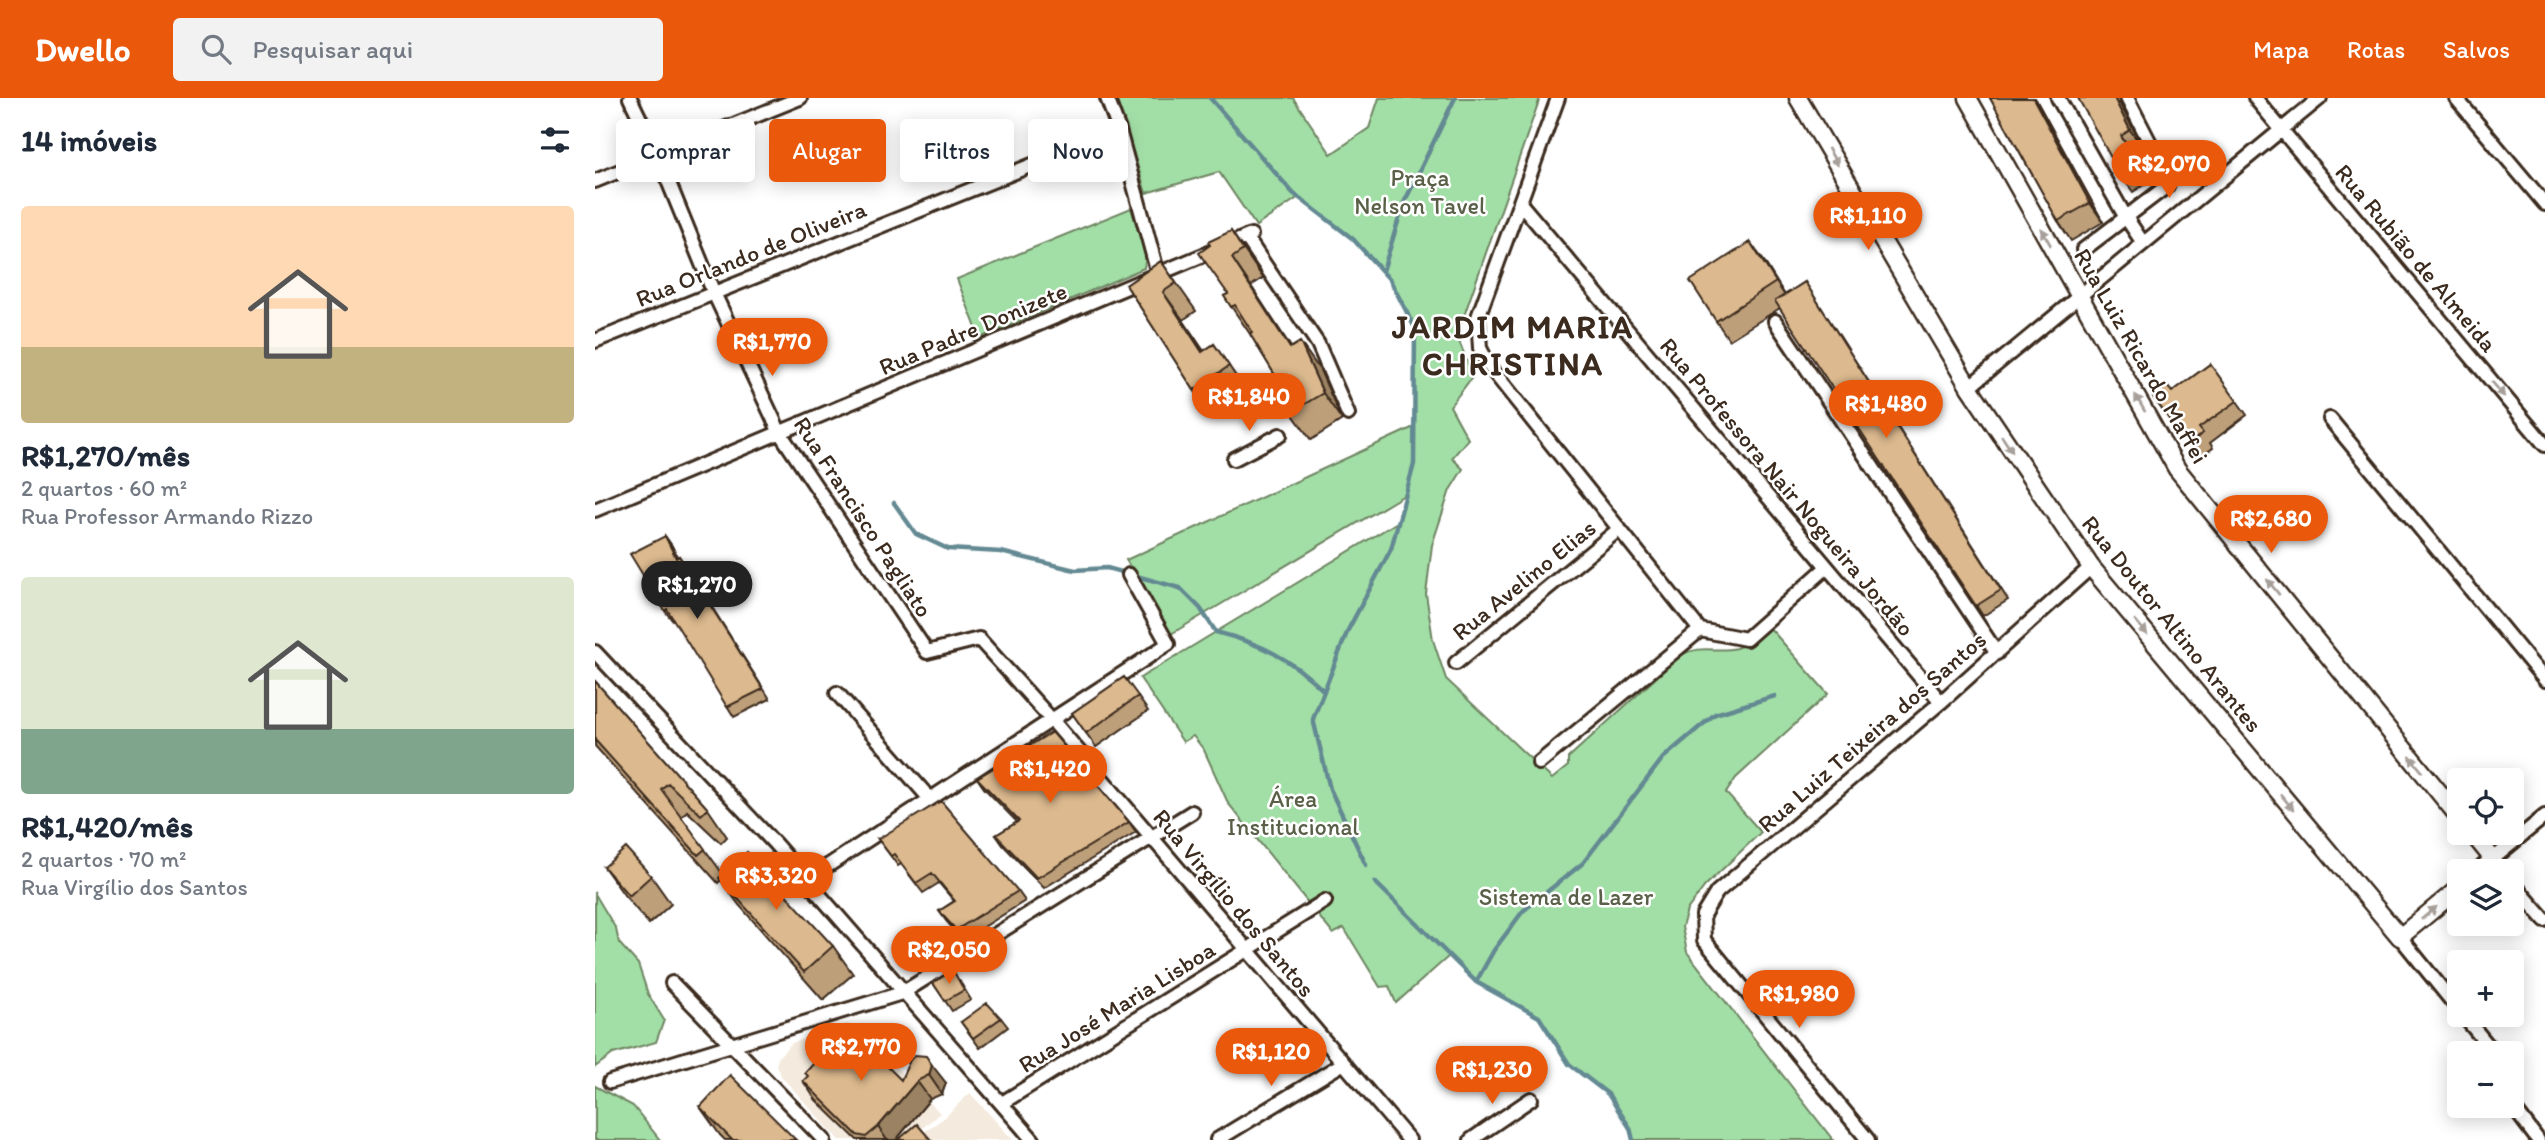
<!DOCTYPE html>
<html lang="pt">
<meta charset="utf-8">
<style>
:root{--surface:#fff;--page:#f2f2f3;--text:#1f2937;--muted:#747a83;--accent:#ea580c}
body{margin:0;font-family:Itim,sans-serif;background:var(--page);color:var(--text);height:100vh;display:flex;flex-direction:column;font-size:26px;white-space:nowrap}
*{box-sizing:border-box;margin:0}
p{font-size:23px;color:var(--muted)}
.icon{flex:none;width:38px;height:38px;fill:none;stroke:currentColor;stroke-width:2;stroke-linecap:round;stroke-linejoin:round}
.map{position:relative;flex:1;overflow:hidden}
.drawer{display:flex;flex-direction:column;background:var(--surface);width:595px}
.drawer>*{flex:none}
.guide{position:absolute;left:21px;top:21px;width:665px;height:63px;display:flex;gap:14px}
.buttons{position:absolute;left:1852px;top:670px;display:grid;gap:14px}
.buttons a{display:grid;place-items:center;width:77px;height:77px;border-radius:7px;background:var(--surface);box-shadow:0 4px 18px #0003;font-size:35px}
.price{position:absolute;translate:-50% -60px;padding:0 16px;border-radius:24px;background:var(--accent);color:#fff;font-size:23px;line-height:46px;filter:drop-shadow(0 2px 4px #0008)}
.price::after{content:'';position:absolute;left:50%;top:42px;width:21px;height:16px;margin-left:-10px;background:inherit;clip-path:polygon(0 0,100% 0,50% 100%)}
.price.active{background:#222;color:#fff}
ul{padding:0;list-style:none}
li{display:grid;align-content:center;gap:14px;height:371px;padding:0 21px}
li span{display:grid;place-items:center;height:217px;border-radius:7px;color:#555}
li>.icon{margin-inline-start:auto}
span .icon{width:126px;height:126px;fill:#fffc;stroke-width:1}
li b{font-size:30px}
h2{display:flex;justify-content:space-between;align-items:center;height:84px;padding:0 21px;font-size:30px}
.tag{padding:0 24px;border-radius:7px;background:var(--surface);box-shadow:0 4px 18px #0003;font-size:24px;line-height:63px}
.tag.active{background:var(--accent);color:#fff}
header{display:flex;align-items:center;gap:42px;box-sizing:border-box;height:98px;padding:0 35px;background:var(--accent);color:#fff}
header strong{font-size:33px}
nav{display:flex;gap:38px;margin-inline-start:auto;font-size:24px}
.search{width:490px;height:63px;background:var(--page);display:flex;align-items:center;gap:18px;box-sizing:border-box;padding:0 24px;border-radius:7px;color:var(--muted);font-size:26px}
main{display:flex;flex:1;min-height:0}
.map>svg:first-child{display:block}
.built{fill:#f4eadd}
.green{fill:#a2dfa6;stroke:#6e8462;stroke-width:2}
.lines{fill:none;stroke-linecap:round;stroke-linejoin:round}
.stream{stroke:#648992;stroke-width:4.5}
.minor-casing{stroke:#3b2a1e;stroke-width:18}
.tertiary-casing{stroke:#3b2a1e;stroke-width:21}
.minor{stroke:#fff;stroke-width:12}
.tertiary{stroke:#fff;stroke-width:16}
.wall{fill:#bd9f7a;stroke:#3b2a1e;stroke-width:2}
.shaded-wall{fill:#9a8263;stroke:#3b2a1e;stroke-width:2}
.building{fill:#dcb98e;stroke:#3b2a1e;stroke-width:2}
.oneway{fill:#a79f9a}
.labels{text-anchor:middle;stroke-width:5;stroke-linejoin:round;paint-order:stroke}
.park-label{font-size:24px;fill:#5a6047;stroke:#fff}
.street-label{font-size:24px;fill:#3b2a1e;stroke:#fff}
.district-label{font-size:32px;font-weight:bold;letter-spacing:2px;fill:#3b2a1e;stroke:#fff}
</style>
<header>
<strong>Dwello</strong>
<div class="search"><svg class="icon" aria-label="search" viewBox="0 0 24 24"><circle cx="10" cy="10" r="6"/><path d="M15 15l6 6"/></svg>Pesquisar aqui</div>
<nav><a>Mapa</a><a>Rotas</a><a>Salvos</a></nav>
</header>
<main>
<section class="drawer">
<h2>14 imóveis<svg class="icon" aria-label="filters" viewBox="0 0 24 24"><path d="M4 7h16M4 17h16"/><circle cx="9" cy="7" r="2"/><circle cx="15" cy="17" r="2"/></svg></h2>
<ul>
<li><span style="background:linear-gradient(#ffd9b3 65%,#c2b280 0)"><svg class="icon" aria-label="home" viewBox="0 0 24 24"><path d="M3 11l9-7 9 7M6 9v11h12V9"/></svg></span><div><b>R$1,270/mês</b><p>2 quartos · 60 m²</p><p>Rua Professor Armando Rizzo</p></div></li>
<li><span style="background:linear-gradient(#dfe7d0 70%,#7fa58c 0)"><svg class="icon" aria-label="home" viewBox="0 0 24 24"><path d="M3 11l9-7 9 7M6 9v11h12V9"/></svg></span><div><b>R$1,420/mês</b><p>2 quartos · 70 m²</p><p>Rua Virgílio dos Santos</p></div></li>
</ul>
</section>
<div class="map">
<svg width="1950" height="1042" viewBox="0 0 1950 1042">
<rect width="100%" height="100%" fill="#fff"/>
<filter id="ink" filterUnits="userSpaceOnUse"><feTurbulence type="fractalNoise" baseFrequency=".0143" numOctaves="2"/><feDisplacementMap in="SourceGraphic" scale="14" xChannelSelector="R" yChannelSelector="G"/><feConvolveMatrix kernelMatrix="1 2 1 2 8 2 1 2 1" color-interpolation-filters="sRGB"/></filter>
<g filter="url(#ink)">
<!-- built -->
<path class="built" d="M252,926L264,931L345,1015L313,1042H244L186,978L181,967L184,958L197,945Z
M375,995L418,1042H318L349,1020Z"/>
<!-- green -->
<path class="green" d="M521,0H698L736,56L774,30L784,0H945L862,238L878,278L855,308L873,341L857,360L868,371L855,392L837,447L831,496L838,542L851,581L957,681L973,668V660L1086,557C1107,546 1121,555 1141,550C1154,546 1164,537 1174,529L1233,596L1141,680L1131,695L1166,734L1110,788L1092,812L1087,829L1092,854L1238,1042H1038L1035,1030L1013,996L974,966L945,919L881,884L854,858L801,905L794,888L785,889L749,830L738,836L633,705L609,652L598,638L588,644L545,580L804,423L811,396L576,536L531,462L819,329L820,230L795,182L758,141L704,99L661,128L624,74L551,95Z
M536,110L551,158L549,170L385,240L362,181Z
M0,796L21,831L24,845L43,866L53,896L69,922L61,944L18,956L0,969Z
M0,988L38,1008L65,1042H0Z"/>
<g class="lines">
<!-- stream -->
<path class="stream" d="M615,0L698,95L758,141L795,182L820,230L819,366L796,451L753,532L718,621L735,691L771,767
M788,173L808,107L860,0
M299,405L321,436L353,451L406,454L480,472L512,470L585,490L605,510L621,534C667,546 695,560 729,593
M780,784L881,884L944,919L974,966L1013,996L1035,1030L1038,1042
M881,884L899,852L928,813L988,765L1068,660L1120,616L1180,598"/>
<!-- minor casing -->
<g class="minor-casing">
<path id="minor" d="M35,0L63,58L118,193L185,335L332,554L384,541L457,622L814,1042
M512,0L524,32L563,176
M963,0L883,219L885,250L894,268L1105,532
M1463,0L1530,118L1548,145
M1660,0L1950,347
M1861,0L1950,106
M0,83L205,0
M925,105L1346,604
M651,139L723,246L753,316
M1488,152L1572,88L1574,82L1532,0
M1180,223L1402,555
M0,243L524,32
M1374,289L1725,0
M1735,321L1950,582
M639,361L685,337
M0,412L656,137
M0,554L180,746L438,1042
M861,565L1023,432
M242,595L335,701
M944,665L1105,532L1151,541L1232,469
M1908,774L1898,761L1950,718
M211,782L573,546L534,477
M1916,783L1950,822
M1805,839L1864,912
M77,885L229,1042
M1868,917L1900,956
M15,984L307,895L597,714
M407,1005L730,803
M1916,1006L1943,1042
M622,1042L747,966
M876,1042L936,1001
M1273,1042L1109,842L1108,817L1122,794L1346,604L1496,469"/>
</g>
<!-- tertiary casing -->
<g class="tertiary-casing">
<path id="tertiary" d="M1203,0L1374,289L1496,469L1805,839L1864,790
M1373,0L1582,371L1864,719
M1877,735L1898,761L1884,774"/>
</g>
<!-- minor -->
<use href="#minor" class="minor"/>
<!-- tertiary -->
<use href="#tertiary" class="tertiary"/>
</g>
<!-- wall -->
<path class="wall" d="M1395,0H1440L1508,124L1476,143L1463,123Z
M1524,4L1548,50L1538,56L1555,83L1538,94L1525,76Z
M636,133L668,180L656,188L696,250L725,272L747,322L716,342L696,314L689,292L655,236L629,198L633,196Z
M1155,144L1190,197L1210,184L1413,502L1388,518L1185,210L1134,242L1121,223Z
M566,163L601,213L588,222L609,253L619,246L653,296L618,320L599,292L531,187Z
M1615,266L1652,317L1615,345L1618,350L1603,361L1558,299L1577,294Z
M70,438L77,448L82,459L84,458L91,468L175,601L139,619L79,521L77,522L70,513Z
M529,579L553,613L501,649L477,615Z
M0,583L113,711L132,739L126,745L92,713L86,719L128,776L238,848L258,876L228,902L144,807L126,782L123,785L0,648Z
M382,680L534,724L541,734L449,790L408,747L401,737L422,724L389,690Z
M283,741L423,793L430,803L368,842L351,823L344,813L359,803L344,785L328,795L306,766L303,768Z
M9,769L56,778L76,806L54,826L29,797Z
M364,882L376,902L357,913L338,885Z
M406,920L413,929L385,950L366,924Z
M315,962L351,985L347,996L335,1001L301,1042H262L221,1002L208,983L306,982Z
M105,1009L201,1042H130L125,1037Z"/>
<!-- shaded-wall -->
<path class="shaded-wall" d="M1438,0H1440L1508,124L1495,105Z
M1519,0H1524V4L1548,50L1535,32Z
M1526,38L1538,56L1555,83L1542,65Z
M1155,144L1169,163L1194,204Z
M637,160L656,188L715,278L695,250Z
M568,194L588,222L623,276L607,254Z
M705,244L725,272L747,322L728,295Z
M70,438L77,448L87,469L81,460Z
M337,967L351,985L347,996L334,977Z
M322,983L335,1001L301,1042H292L283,1029Z"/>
<!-- building -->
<path class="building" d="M1395,0H1438L1495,105L1463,123Z
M1483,0H1519L1535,32L1526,38L1542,65L1525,76Z
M636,133L648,152L637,160L695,250L705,244L728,295L696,314L684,295L689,292L655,236L657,234L640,207L636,209L629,198L633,196L604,155L615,147L613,144Z
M1155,144L1181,184L1121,223L1095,183Z
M566,163L581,185L568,194L607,254L619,246L634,268L599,292L531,187Z
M1210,184L1406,492L1381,508L1180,203Z
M1615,266L1642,303L1604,330L1608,335L1593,346L1558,299L1572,288L1577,294Z
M70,438L81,460L84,458L168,591L132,609L72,511L70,513L35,456Z
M529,579L543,598L491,635L477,615Z
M0,583L113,711L106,717L73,685L66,691L110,751L103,757L0,642Z
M457,634L534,724L442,780L401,737L424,723L382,680Z
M346,703L423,793L361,832L344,813L360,803L337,775L321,785L299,756L296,758L283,741Z
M31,750L56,778L34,798L9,769Z
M152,754L238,848L209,874L124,780Z
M358,872L369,892L350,903L338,885Z
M392,905L406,920L378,940L366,924Z
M255,931L306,982L315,962L320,957L331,958L337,967L334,977L322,983L283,1029L271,1039L262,1037L208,983L213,978L210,975L228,955L250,933L253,935Z
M135,977L201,1042H137L105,1009Z
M322,1026L336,1042H303Z"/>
<!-- one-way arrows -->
<defs><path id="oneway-solid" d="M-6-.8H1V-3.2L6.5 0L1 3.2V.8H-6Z" transform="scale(1.75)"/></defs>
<g class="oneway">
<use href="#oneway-solid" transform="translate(1238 59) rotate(60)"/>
<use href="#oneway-solid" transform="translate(1451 139) rotate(-119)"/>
<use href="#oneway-solid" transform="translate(1903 291) rotate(50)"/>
<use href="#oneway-solid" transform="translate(1545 305) rotate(-120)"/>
<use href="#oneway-solid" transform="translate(1412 346) rotate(56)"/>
<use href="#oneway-solid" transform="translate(1678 489) rotate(-129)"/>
<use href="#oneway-solid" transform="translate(1546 529) rotate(50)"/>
<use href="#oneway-solid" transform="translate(1821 666) rotate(-129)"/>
<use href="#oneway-solid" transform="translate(1692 704) rotate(50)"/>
<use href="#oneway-solid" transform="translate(1834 815) rotate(-40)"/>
</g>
</g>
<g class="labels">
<!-- park labels -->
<g class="park-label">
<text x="825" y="88">Praça<tspan x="825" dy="28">Nelson Tavel</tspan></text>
<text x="698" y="709">Área<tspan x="698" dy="28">Institucional</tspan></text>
<text x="971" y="807">Sistema de Lazer</text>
</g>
<!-- street labels -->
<g class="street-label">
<text transform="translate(156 156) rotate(-22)" y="8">Rua Orlando de Oliveira</text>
<text transform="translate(1821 160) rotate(50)" y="8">Rua Rubião de Almeida</text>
<text transform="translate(378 231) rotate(-23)" y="8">Rua Padre Donizete</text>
<text transform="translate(1546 258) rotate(60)" y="8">Rua Luiz Ricardo Maffei</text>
<text transform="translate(1192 389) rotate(50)" y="8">Rua Professora Nair Nogueira Jordão</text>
<text transform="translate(268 419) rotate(57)" y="8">Rua Francisco Pagliato</text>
<text transform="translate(929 482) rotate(-39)" y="8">Rua Avelino Elias</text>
<text transform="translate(1577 526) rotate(51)" y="8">Rua Doutor Altino Arantes</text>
<text transform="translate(1277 634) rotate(-41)" y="8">Rua Luiz Teixeira dos Santos</text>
<text transform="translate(639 805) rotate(50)" y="8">Rua Virgílio dos Santos</text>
<text transform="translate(522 909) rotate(-32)" y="8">Rua José Maria Lisboa</text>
</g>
<!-- district labels -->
<g class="district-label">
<text x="918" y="240">JARDIM MARIA<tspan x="918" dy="37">CHRISTINA</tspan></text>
</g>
</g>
</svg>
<div class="buttons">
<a><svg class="icon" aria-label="locate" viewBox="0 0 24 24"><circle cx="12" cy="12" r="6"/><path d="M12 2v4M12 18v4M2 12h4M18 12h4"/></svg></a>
<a><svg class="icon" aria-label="layers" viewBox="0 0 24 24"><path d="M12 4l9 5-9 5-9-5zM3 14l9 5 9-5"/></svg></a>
<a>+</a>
<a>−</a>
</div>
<b class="price" style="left:1574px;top:102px">R$2,070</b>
<b class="price" style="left:1273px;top:154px">R$1,110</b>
<b class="price" style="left:177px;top:280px">R$1,770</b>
<b class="price" style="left:654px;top:335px">R$1,840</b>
<b class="price" style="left:1291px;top:342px">R$1,480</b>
<b class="price" style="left:1676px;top:457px">R$2,680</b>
<b class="price active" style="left:102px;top:523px">R$1,270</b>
<b class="price" style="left:455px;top:707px">R$1,420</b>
<b class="price" style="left:181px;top:814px">R$3,320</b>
<b class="price" style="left:354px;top:888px">R$2,050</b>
<b class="price" style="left:1204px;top:932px">R$1,980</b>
<b class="price" style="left:266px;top:985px">R$2,770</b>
<b class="price" style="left:676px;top:990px">R$1,120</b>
<b class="price" style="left:897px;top:1008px">R$1,230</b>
<div class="guide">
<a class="tag">Comprar</a>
<a class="tag active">Alugar</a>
<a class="tag">Filtros</a>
<a class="tag">Novo</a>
</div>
</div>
</main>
